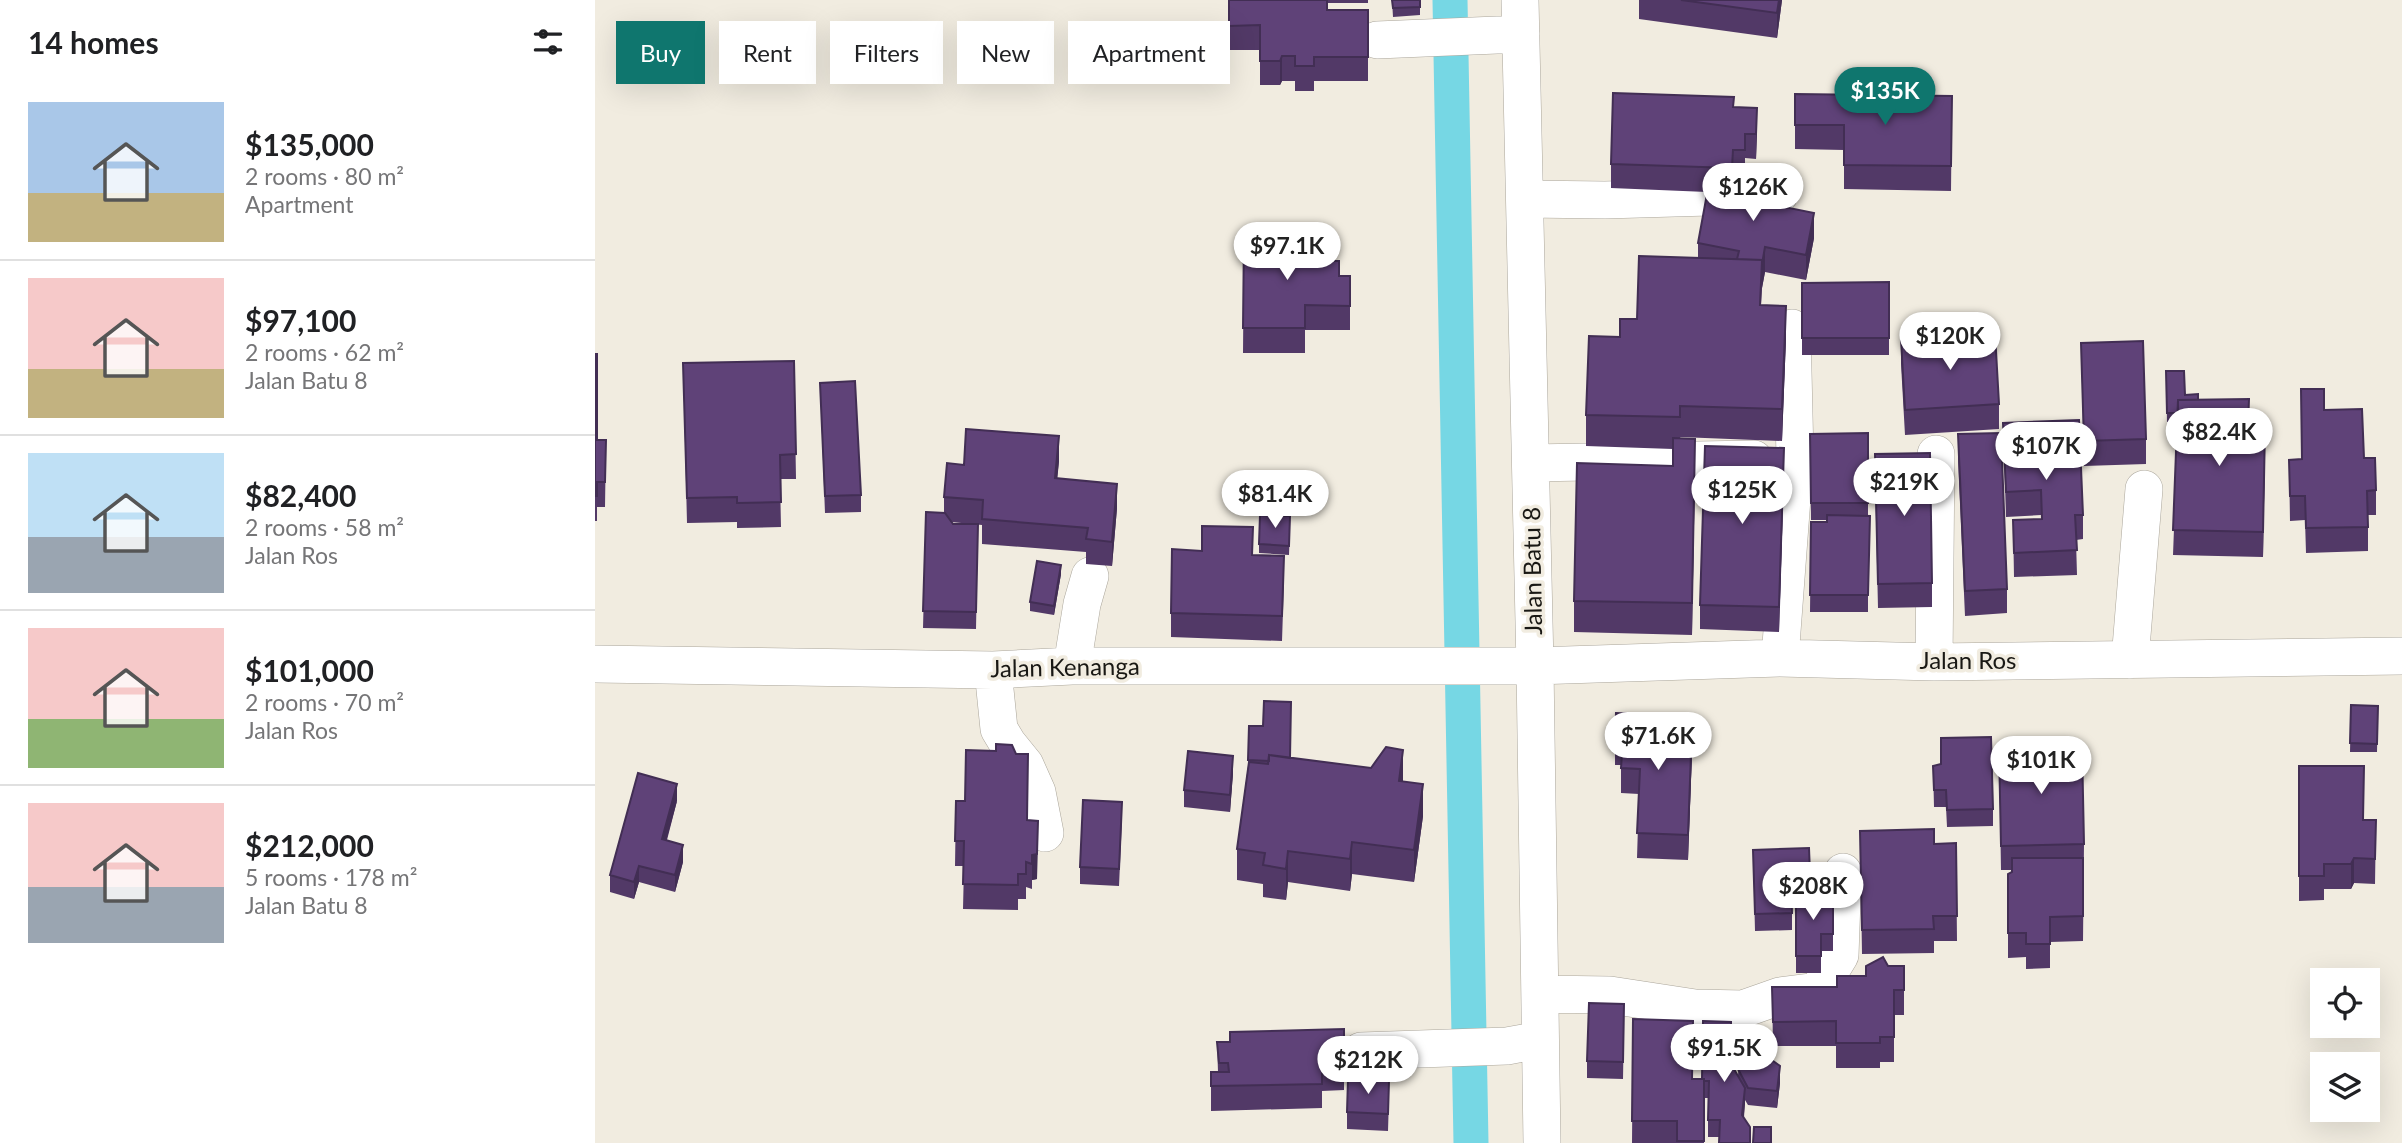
<!DOCTYPE html>
<meta charset="utf-8">
<style>
:root{--surface:#fff;--page:#f6f6f6;--text:#202124;--muted:#757577;--line:#e0e0e0;--accent:#0f766e}
body{margin:0;font-family:Lato,sans-serif;background:var(--page);color:var(--text);height:100vh;display:flex;flex-direction:column;font-size:26px;white-space:nowrap}
*{box-sizing:border-box;margin:0}
p{font-size:23px;color:var(--muted)}
.icon{flex:none;width:38px;height:38px;fill:none;stroke:currentColor;stroke-width:2;stroke-linecap:round;stroke-linejoin:round}
.map{position:relative;flex:1;overflow:hidden}
.sheet{display:flex;flex-direction:column;background:var(--surface);width:595px}
.sheet>*{flex:none}
.hud{position:absolute;left:21px;top:21px;width:665px;height:63px;display:flex;gap:14px}
.tools{position:absolute;left:1715px;top:968px;display:grid;gap:14px}
.tools a{display:grid;place-items:center;width:70px;height:70px;border-radius:0px;background:var(--surface);box-shadow:0 7px 28px #0002;font-size:35px}
.price{position:absolute;translate:-50% -60px;padding:0 16px;border-radius:24px;background:#fff;color:#222;font-size:23px;line-height:46px;filter:drop-shadow(0 2px 4px #0008)}
.price::after{content:'';position:absolute;left:50%;top:42px;width:21px;height:16px;margin-left:-10px;background:inherit;clip-path:polygon(0 0,100% 0,50% 100%)}
.price.active{background:var(--accent);color:#fff}
ul{padding:0;list-style:none}
li{display:flex;align-items:center;gap:21px;height:175px;padding:0 28px}
li+li{border-top:2px solid var(--line)}
li span{display:grid;place-items:center;flex:none;width:196px;height:140px;border-radius:0px;color:#555}
li>.icon{margin-inline-start:auto}
span .icon{width:84px;height:84px;fill:#fffc;stroke-width:1}
li b{font-size:30px}
h2{display:flex;justify-content:space-between;align-items:center;height:84px;padding:0 28px;font-size:30px}
.tag{padding:0 24px;border-radius:0px;background:var(--surface);box-shadow:0 7px 28px #0002;font-size:24px;line-height:63px}
.tag.active{background:var(--accent);color:#fff}
main{display:flex;flex:1;min-height:0}
.map>svg:first-child{display:block}
.lines{fill:none;stroke-linecap:round;stroke-linejoin:round}
.canal{stroke:#76d7e4;stroke-width:35}
.minor-casing{stroke:#aba69b;stroke-width:38}
.minor{stroke:#fff;stroke-width:37}
.wall{fill:#523967}
.shaded-wall{fill:#422e54}
.building{fill:#5f4278;stroke:#422e54;stroke-width:2}
.labels{text-anchor:middle;stroke-width:7;stroke-linejoin:round;paint-order:stroke}
.street-label{font-size:24px;fill:#191814;stroke:#f1ece0}
</style>
<main>
<section class="sheet">
<h2>14 homes<svg class="icon" aria-label="filters" viewBox="0 0 24 24"><path d="M4 7h16M4 17h16"/><circle cx="9" cy="7" r="2"/><circle cx="15" cy="17" r="2"/></svg></h2>
<ul>
<li><span style="background:linear-gradient(#a9c7e8 65%,#c2b280 0)"><svg class="icon" aria-label="home" viewBox="0 0 24 24"><path d="M3 11l9-7 9 7M6 9v11h12V9"/></svg></span><div><b>$135,000</b><p>2 rooms · 80 m²</p><p>Apartment</p></div></li>
<li><span style="background:linear-gradient(#f6c9c9 65%,#c2b280 0)"><svg class="icon" aria-label="home" viewBox="0 0 24 24"><path d="M3 11l9-7 9 7M6 9v11h12V9"/></svg></span><div><b>$97,100</b><p>2 rooms · 62 m²</p><p>Jalan Batu 8</p></div></li>
<li><span style="background:linear-gradient(#bfe0f5 60%,#9aa5b1 0)"><svg class="icon" aria-label="home" viewBox="0 0 24 24"><path d="M3 11l9-7 9 7M6 9v11h12V9"/></svg></span><div><b>$82,400</b><p>2 rooms · 58 m²</p><p>Jalan Ros</p></div></li>
<li><span style="background:linear-gradient(#f6c9c9 65%,#8fb573 0)"><svg class="icon" aria-label="home" viewBox="0 0 24 24"><path d="M3 11l9-7 9 7M6 9v11h12V9"/></svg></span><div><b>$101,000</b><p>2 rooms · 70 m²</p><p>Jalan Ros</p></div></li>
<li><span style="background:linear-gradient(#f6c9c9 60%,#9aa5b1 0)"><svg class="icon" aria-label="home" viewBox="0 0 24 24"><path d="M3 11l9-7 9 7M6 9v11h12V9"/></svg></span><div><b>$212,000</b><p>5 rooms · 178 m²</p><p>Jalan Batu 8</p></div></li>
</ul>
</section>
<div class="map">
<svg width="1807" height="1143" viewBox="0 0 1807 1143">
<rect width="100%" height="100%" fill="#f1ece0"/>
<g class="lines">
<!-- canal -->
<path class="canal" d="M855,0L876,1143"/>
<!-- minor casing -->
<g class="minor-casing">
<path id="minor" d="M925,0L940,666L947,1143
M782,40L926,34
M930,199L1010,200L1184,195
M936,463L1159,459
M1185,658L1200,458L1197,328
M1535,660L1549,489
M1339,662L1341,454
M0,664L398,670L477,666H940L1185,658L1339,662L1807,656
M477,666L487,604L495,576
M398,670L404,729L413,744L430,765L442,792L450,833
M945,994L1015,995L1100,1008L1148,1009L1185,996L1223,991L1245,955L1248,872
M766,1051L912,1046L945,1040"/>
</g>
<!-- minor -->
<use href="#minor" class="minor"/>
</g>
<!-- wall -->
<path class="wall" d="M634,0H773V3H732V10H773V81H719V91H700V81H687L685,85H665V50H634Z
M797,0H825V15L798,17Z
M1044,0H1187L1182,38L1044,19Z
M1200,94L1357,96L1356,191L1249,189V150L1200,149Z
M1139,107L1162,132L1161,159L1150,158V175L1138,174V187L1189,207L1219,238L1211,280L1170,272L1167,288L1166,305L1191,338L1187,441L1085,437L1100,471L1097,635L979,632V601L1078,466V449L991,446V415L1025,337L1103,258V243L1112,192L1016,188V164Z
M649,234L712,261L744,276H755V330H710V353H648Z
M1294,282V355H1207V283Z
M1306,339L1404,404V429L1310,435L1306,364Z
M1486,343L1551,439V464L1489,466Z
M0,354L2,440H11L10,507H2V521H0Z
M199,361L201,479H185L186,527L142,528V522L92,523L88,363Z
M1571,371L1590,395L1603,400L1654,427L1670,452L1668,557L1578,555L1583,422H1572Z
M225,383L266,495V512L230,513Z
M1706,389L1729,410L1769,458L1781,490V515H1773V551L1711,553L1710,520L1695,521L1694,460L1707,459Z
M1408,423L1488,515V539L1481,540L1482,575L1419,577L1418,520L1446,519V515L1411,517Z
M1273,433V612H1215L1216,522H1232V520H1216L1215,434Z
M1363,434L1412,589V613L1370,616L1363,459Z
M464,461L462,478L522,508L517,566L491,564V552L387,544V525L356,522L358,524H383L381,629L328,628L331,512L349,513V497L369,465Z
M1189,473L1184,632L1105,629V605Z
M1280,479L1337,583V607L1283,608Z
M695,525L694,555L664,553V544Z
M658,555L689,581L687,641L576,637V613Z
M466,574L459,615L435,611V602Z
M1756,705L1783,706L1782,752H1755Z
M1060,725L1097,752L1093,860L1042,858L1044,794L1026,793V765H1020V740Z
M654,726L695,758L808,781L828,816L819,882L757,874L755,891L693,882L691,900L668,897V884L642,880V849L653,766Z
M1404,748L1489,844L1488,941L1455,942V968L1431,969V957L1413,958V874L1417,872V870H1406Z
M1338,766L1398,809V826L1352,827L1351,807H1339Z
M1704,766L1769,820H1781L1780,884L1759,883L1756,889H1729V900L1704,901Z
M638,773L635,812L589,807V790Z
M82,801L72,840L88,862L80,892L44,882L39,899L15,892V875Z
M361,801L432,820L442,879L437,880V889L431,887V899H423V910L368,909L369,866H360Z
M527,819L524,886L485,884V867Z
M1265,831L1339,844L1361,843L1362,941H1339V953L1267,954Z
M1214,848L1215,890L1197,891V930L1160,931L1158,850Z
M1201,894H1238V951H1226V973H1201Z
M1293,966H1309V1015H1299V1062H1285V1068H1241V1046H1178L1177,987H1242Z
M1038,1019L1097,1079H1107L1136,1065L1143,1077L1145,1028L1167,1053L1185,1083L1182,1108L1153,1105L1150,1100L1149,1118L1124,1137H1113V1098H1109V1143H1037Z
M1029,1021L1028,1079L992,1078V1061Z
M749,1029V1090L727,1091V1108L616,1111V1072H623L622,1042H635Z
M794,1098L793,1131L752,1129V1112Z"/>
<!-- shaded-wall -->
<path class="shaded-wall" d="M1184,0H1187L1182,38V13Z
M687,56V81L685,85V61Z
M1162,108V132L1161,159V134Z
M1219,213V238L1211,280V255Z
M1170,247V272L1167,288V264Z
M1191,306V338L1187,441V409Z
M1670,427V452L1668,557V532Z
M464,436V461L460,503V478Z
M1100,439V471L1097,635V603Z
M1189,448V473L1184,632V607Z
M522,484V508L517,566V542Z
M466,565V574L459,615V606Z
M1097,727V752L1093,860V835Z
M808,750V781H804Z
M638,756V773L635,812V795Z
M82,784V801L67,856V839Z
M828,784V816L819,882V850Z
M757,842V874L755,891V859Z
M88,845V862L80,892V875Z
M443,845L442,879L437,880V889V855Z
M693,851V882L691,900V869Z
M1759,858V883L1756,889V864Z
M44,866V882L39,899V882Z
M1185,1066V1083L1182,1108V1091Z
M1150,1088V1104L1147,1132V1115Z"/>
<!-- building -->
<path class="building" d="M634,0H732V10H773V57H719V66H700V56H687L685,61H665V25L634,26Z
M797,0H825V7L798,8Z
M1086,0H1184L1182,13Z
M1018,93L1139,97L1138,107L1162,108L1161,134H1150V150H1138L1137,168L1016,164Z
M1200,94L1357,96L1356,166L1249,165V125H1200Z
M1114,183L1188,197L1189,207L1219,213L1211,255L1170,247L1167,264V260L1142,259L1144,251L1103,243Z
M649,234L712,235V261H744V276H755V306L710,305V328H648Z
M1044,256L1167,260L1165,305L1191,306L1187,409L1085,406V417L991,415L994,336L1025,337V319H1042Z
M1294,282V338H1207V283Z
M1400,333L1404,404L1310,410L1306,339Z
M1548,341L1551,439L1489,441L1486,343Z
M0,354H2V440H11L10,482H2V496H0Z
M199,361L201,454L185,455L186,502L142,503V497L92,498L88,363Z
M1571,371H1589L1590,395L1603,394V400H1583V413H1572Z
M260,381L266,495L230,496L225,383Z
M1706,389H1729V410L1767,409L1769,458H1780L1781,490L1772,491L1773,527L1711,528L1710,496H1695L1694,460L1707,459Z
M1654,399L1653,426L1670,427L1668,532L1578,530L1583,400Z
M1484,420L1488,515H1480L1482,550L1419,553L1418,520L1447,519L1446,490L1411,492L1408,423Z
M371,429L464,436L460,478L522,484L517,542L491,539L493,528L387,519L388,500L349,497L352,463L369,465Z
M1273,433V503H1216L1215,434Z
M1406,433L1412,589L1370,591L1363,434Z
M1078,438L1100,439L1097,603L979,601L982,463L1078,466Z
M1110,446L1189,448L1184,607L1105,605Z
M1335,453L1337,583L1283,584L1280,454Z
M331,512L350,513L358,524H383L381,612L328,611Z
M665,515L695,516L694,546L664,544Z
M1232,515L1275,516L1273,595H1215L1216,522H1232Z
M607,526L658,527L657,555L689,556L687,616L576,613L577,549L607,551Z
M442,561L466,565L459,606L435,602Z
M669,701L696,702L695,758L674,755V761L653,760L654,726H668Z
M1756,705L1783,706L1782,744L1755,743Z
M1021,713L1060,715L1059,725L1097,727L1093,835L1042,833L1045,769L1026,768L1028,740H1020Z
M1396,737L1398,809L1352,810L1351,790H1339L1338,766L1346,764V738Z
M401,744L417,745L421,754H433L432,820L443,821L442,854L437,855V864L431,862V874H423V885L368,884L369,841H360L361,801H370L371,750L401,751Z
M791,747L808,750L804,781L828,784L819,850L757,842L755,859L693,851L691,869L668,865L670,853L642,849L654,762L673,764L674,755L776,768Z
M1487,747L1489,844L1406,846L1404,748Z
M593,751L638,756L635,795L589,790Z
M1704,766H1769L1768,820H1781L1780,859L1759,858L1756,864H1729V876H1704Z
M43,773L82,784L67,839L88,845L80,875L44,866L39,882L15,875Z
M488,800L527,802L524,869L485,867Z
M1339,829V844L1361,843L1362,916H1338L1339,929L1267,930L1265,831Z
M1214,848L1215,873L1196,874L1197,913L1160,914L1158,850Z
M1417,858H1488V916L1455,917V944H1431V933H1413V874L1417,872Z
M1201,894H1238V934H1226V956H1201Z
M1288,957L1293,966H1309V990H1299V1037H1285V1043H1241V1021L1178,1022L1177,987H1242V976H1271V966Z
M994,1003L1029,1004L1028,1062L992,1061Z
M1038,1019L1098,1021L1097,1079H1109V1141H1082V1121H1037Z
M1108,1021L1136,1022V1064L1150,1088L1147,1115L1155,1127V1143H1124L1125,1120H1113L1114,1081H1109V1079H1107Z
M1145,1028H1168L1167,1053L1185,1066L1182,1091L1153,1088L1143,1069Z
M749,1029V1065L727,1066V1084L616,1086V1072H634L633,1063H624L622,1042H635V1032Z
M753,1079L794,1081L793,1114L752,1112Z
M1159,1127H1176V1143H1158Z"/>
<g class="labels">
<!-- street labels -->
<g class="street-label">
<text transform="translate(938 571) rotate(-91)" y="8">Jalan Batu 8</text>
<text x="1373" y="669">Jalan Ros</text>
<text transform="translate(470 668) rotate(-1)" y="8">Jalan Kenanga</text>
</g>
</g>
</svg>
<div class="tools">
<a><svg class="icon" aria-label="locate" viewBox="0 0 24 24"><circle cx="12" cy="12" r="6"/><path d="M12 2v4M12 18v4M2 12h4M18 12h4"/></svg></a>
<a><svg class="icon" aria-label="layers" viewBox="0 0 24 24"><path d="M12 4l9 5-9 5-9-5zM3 14l9 5 9-5"/></svg></a>
</div>
<b class="price active" style="left:1290px;top:127px">$135K</b>
<b class="price" style="left:1158px;top:223px">$126K</b>
<b class="price" style="left:692px;top:282px">$97.1K</b>
<b class="price" style="left:1355px;top:372px">$120K</b>
<b class="price" style="left:1624px;top:468px">$82.4K</b>
<b class="price" style="left:1451px;top:482px">$107K</b>
<b class="price" style="left:1309px;top:518px">$219K</b>
<b class="price" style="left:1147px;top:526px">$125K</b>
<b class="price" style="left:680px;top:530px">$81.4K</b>
<b class="price" style="left:1063px;top:772px">$71.6K</b>
<b class="price" style="left:1446px;top:796px">$101K</b>
<b class="price" style="left:1218px;top:922px">$208K</b>
<b class="price" style="left:1129px;top:1084px">$91.5K</b>
<b class="price" style="left:773px;top:1096px">$212K</b>
<div class="hud">
<a class="tag active">Buy</a>
<a class="tag">Rent</a>
<a class="tag">Filters</a>
<a class="tag">New</a>
<a class="tag">Apartment</a>
</div>
</div>
</main>
